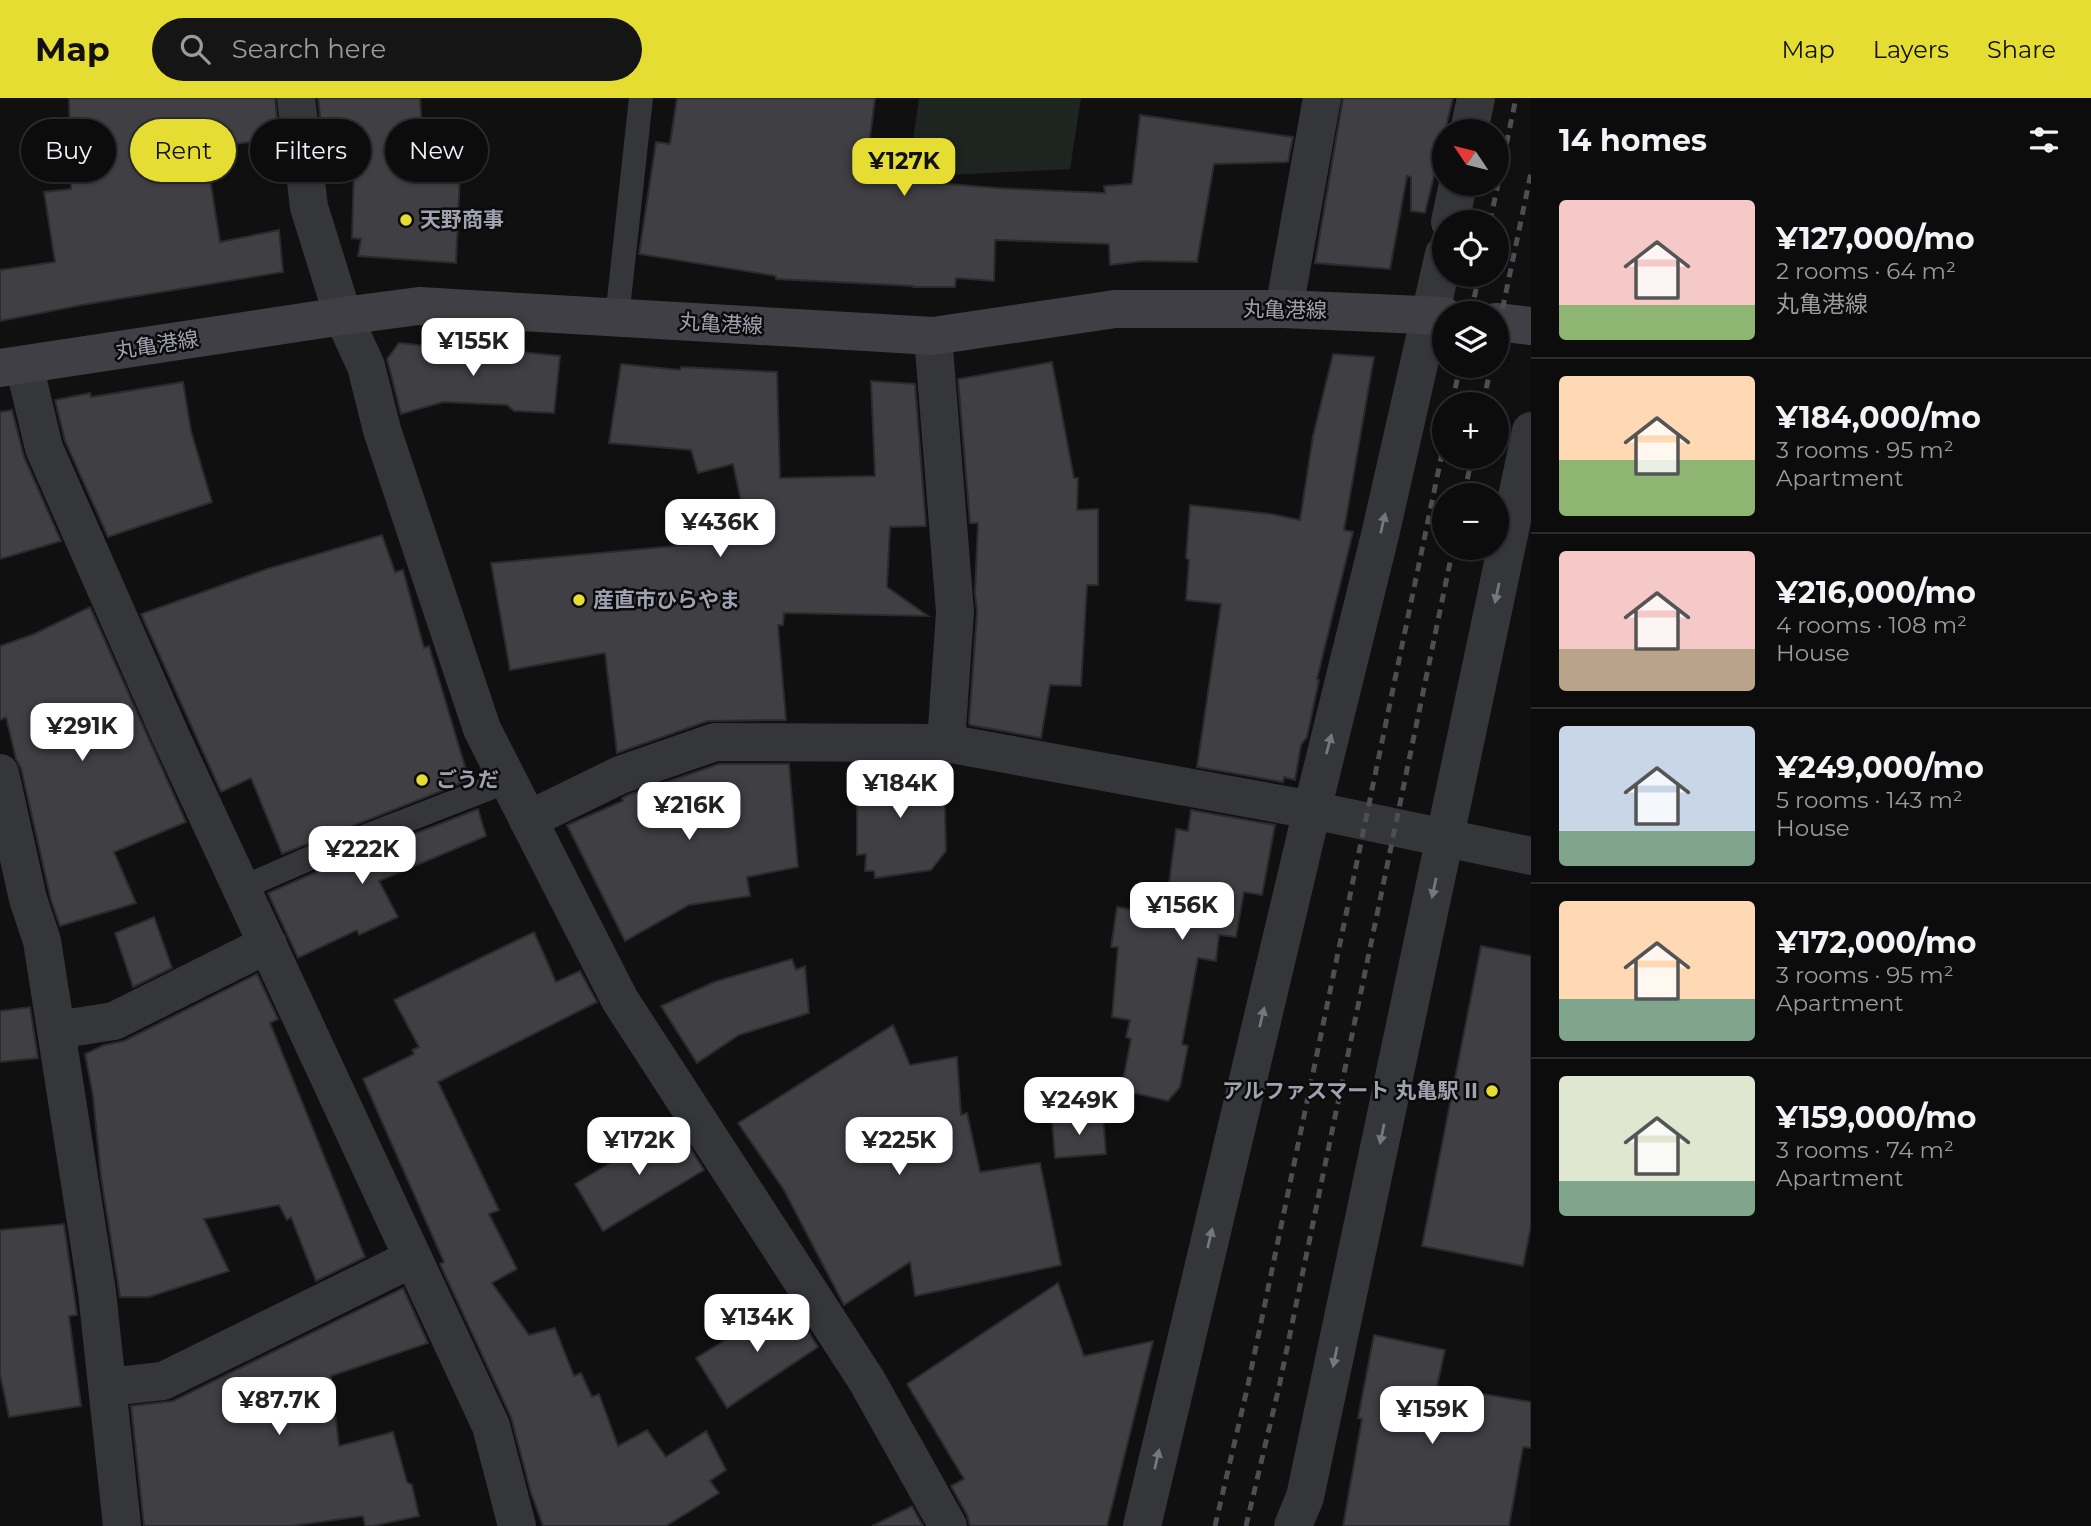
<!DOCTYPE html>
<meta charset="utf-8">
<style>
:root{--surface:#0c0c0d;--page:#151516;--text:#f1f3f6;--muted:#9a9b9d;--line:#2c2c2e;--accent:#e6dd33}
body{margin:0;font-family:Montserrat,"Noto Sans JP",sans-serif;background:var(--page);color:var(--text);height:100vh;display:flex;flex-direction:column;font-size:26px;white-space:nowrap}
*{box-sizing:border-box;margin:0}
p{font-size:23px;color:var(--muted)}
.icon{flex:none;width:38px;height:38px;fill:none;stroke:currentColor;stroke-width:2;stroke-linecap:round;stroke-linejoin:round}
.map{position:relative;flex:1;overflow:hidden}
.sheet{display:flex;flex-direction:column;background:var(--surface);width:560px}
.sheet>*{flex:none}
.hud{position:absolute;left:21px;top:21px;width:665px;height:63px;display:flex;gap:14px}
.needle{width:46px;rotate:305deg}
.buttons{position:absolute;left:1432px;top:21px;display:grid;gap:14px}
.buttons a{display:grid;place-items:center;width:77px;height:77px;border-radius:50%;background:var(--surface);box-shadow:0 2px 5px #0004,0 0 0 2px var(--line);font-size:35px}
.price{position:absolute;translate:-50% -60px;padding:0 16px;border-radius:14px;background:#fff;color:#222;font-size:23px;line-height:46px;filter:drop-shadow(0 2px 4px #0008)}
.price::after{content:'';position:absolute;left:50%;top:42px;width:21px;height:16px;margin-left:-10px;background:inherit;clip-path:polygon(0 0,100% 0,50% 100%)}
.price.current{background:var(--accent);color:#111}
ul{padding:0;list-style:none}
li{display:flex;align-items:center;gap:21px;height:175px;padding:0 28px}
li+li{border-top:2px solid var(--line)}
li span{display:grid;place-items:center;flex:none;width:196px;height:140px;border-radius:7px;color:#555}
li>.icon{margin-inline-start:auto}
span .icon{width:84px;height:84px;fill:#fffc;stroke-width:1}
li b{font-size:30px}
h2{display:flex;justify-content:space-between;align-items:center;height:84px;padding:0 28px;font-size:30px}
.tag{padding:0 24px;border-radius:32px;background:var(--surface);box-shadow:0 2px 5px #0004,0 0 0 2px var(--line);font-size:24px;line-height:63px}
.tag.current{background:var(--accent);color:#111}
header{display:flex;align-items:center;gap:42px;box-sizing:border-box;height:98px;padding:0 35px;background:var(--accent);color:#111}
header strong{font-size:33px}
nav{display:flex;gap:38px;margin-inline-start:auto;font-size:24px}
.search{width:490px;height:63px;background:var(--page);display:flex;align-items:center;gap:18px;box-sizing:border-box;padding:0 24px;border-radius:38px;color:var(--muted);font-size:26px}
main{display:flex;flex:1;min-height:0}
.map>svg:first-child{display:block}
.green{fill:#1e2521}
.building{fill:#3f3f44;stroke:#2b2a2d;stroke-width:2}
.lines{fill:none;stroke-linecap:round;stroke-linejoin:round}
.service{stroke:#35363a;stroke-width:24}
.minor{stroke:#35363a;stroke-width:38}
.secondary{stroke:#3f3f45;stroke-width:38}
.rail{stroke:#4d4d54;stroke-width:5;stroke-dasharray:9 7;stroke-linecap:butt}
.oneway{fill:#767781}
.poi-dot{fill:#e6dd33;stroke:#0b0b0c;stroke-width:2.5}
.labels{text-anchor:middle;stroke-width:5;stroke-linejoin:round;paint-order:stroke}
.poi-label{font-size:21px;font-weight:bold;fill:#a1a2b1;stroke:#0b0b0c;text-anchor:start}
.street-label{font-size:21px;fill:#a1a2b1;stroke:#0b0b0c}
</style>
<header>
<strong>Map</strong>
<div class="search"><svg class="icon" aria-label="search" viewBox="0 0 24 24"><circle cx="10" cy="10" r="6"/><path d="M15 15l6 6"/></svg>Search here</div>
<nav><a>Map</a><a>Layers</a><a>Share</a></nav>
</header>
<main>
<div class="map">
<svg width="1531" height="1428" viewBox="0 0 1531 1428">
<rect width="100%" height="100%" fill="#101011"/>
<!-- green -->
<path class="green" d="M919,0H1081L1070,71L908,79Z"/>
<!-- building -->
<path class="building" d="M69,0H275L279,41L205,49L220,144L279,132L283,174L82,207L0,223V172L55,164L44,94L71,91Z
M318,0H420L423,46L461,53L456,165L358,158L361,141L352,140L354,70L329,71V37H322Z
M677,0H875L865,79L997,90L1105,95L1104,88L1132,86L1140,17L1293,39L1288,64L1214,66L1197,164L1143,163L1110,167L1109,146L995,142L994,183L956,180L955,189H913V188L776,181V178L639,156L656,44L670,46Z
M1343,0H1453L1425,115L1411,113V79L1407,78L1390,171L1315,165Z
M399,245L513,256V253L560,258L554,315L514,313L507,307L443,304L401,316L387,261Z
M1333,256L1374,259L1344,432L1353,434L1317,581L1319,582L1307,639L1301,647L1295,682L1284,679L1283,684L1197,669L1221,506L1186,502L1189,462L1186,460L1190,407L1271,416L1300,422L1313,338Z
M1052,264L1074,380H1078L1077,412L1098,411V487H1087L1081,588L1050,587L1041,640L970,627L969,625L977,515L975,494L978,425H970L958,281Z
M621,266L680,272L681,269L777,274L780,380L875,378L871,283L915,286L926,428L890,429L887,489L928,518L784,515L783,527H778L786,622L708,623L617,655L605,555L510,572L491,465L749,441L733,366L698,375L691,352L609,345Z
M183,284L191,333L212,404L108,439L65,343L55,302L90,295L91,299Z
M12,312L24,359L61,443L0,461V314Z
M382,437L395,474L403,472L424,550L429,548L469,682L282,756L251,680L221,694L141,516L267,471Z
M90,509L186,724L114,754L136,805L60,828L51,802L21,670L16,661L6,619L0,622V548L34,536Z
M719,666H789L798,769L747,779L750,798L689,807L625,843L567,727L623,703L622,700L628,697Z
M857,666L904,667V674L944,678L946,753L931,772L875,780L874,773H865L866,756L857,757Z
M478,711L486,738L379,783L398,819L359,837L357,832L298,860L268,795L321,772Z
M1191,712L1275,727L1262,797L1244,794L1236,839L1219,837L1216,863L1198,860L1182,946L1188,948L1180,989L1168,1003L1121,992L1131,941L1126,939L1130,922L1112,919L1118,849H1111L1117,809L1165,817L1176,731L1188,733Z
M154,819L172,870L133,889L115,835Z
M534,834L556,884L580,873L597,904L438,984L499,1112L489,1116L517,1171L492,1185L529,1237L555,1230L574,1278L581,1275L592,1299L599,1296L618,1348L647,1332L666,1359L706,1333L726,1372L710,1383L719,1395L666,1428H543L531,1395L511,1319L440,1166L444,1164L363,981L414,956L412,952L419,949L394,902Z
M1481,848L1531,858V1128L1523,1168L1422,1148Z
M792,861L796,872L805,868L809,915L739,937L697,965L661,908L714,884Z
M257,876L278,921L270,925L365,1159L316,1183L291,1119L287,1122L279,1107L204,1121L229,1173L149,1199H120L101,1079L93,998L85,956L104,947L124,943Z
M30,909L38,960L0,964V913Z
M893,927L910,967L957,959L961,1017L967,1015L980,1074L1040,1065L1061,1167L915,1198L910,1164L844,1207L784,1092L738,1025Z
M1103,1018L1106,1056L1055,1060L1052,1022Z
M675,1026L704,1072L603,1133L575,1086Z
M64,1126L77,1217L69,1218L81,1308L9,1319L0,1276V1132Z
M1058,1185L1084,1258L1153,1243L1107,1428H970L967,1417L951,1388L964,1381L907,1286Z
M403,1190L428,1245L331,1278L339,1348L393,1334L407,1384L412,1387L419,1418L373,1428H365L363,1418L292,1428H144L131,1308L173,1303Z
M789,1203L818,1249L727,1310L696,1260Z
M1374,1237L1445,1252L1437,1288L1531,1304V1350L1523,1349L1509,1428H1343L1362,1321L1358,1320Z
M912,1408L923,1428H872Z"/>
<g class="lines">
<!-- service -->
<path class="service" d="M617,220L641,0
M242,790L315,758L508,683"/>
<!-- minor -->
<path class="minor" d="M296,0L309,109L343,218L366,268L382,332L482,631L620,902L867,1283L948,1428
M1469,33L1476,0
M1450,124L1458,86
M1284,211L1322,0
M933,238L955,514L946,645L1312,712L1531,758
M24,267L44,350L171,639L491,1328L517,1428
M0,675L28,801L42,843L97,1194L122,1428
M528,722L620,677L715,644L946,645
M56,932L114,923L268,846
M108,1289L163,1283L413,1160
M1142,1428L1312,712L1380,437L1444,156
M1293,1428L1305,1399L1531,333"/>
<!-- secondary -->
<path class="secondary" d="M1496,224L1531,228
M0,270L343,218L419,208L933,238L1115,211H1284L1444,218"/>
<!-- rail -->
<path class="rail" d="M1490,124L1516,0
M1471,215L1479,177
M1496,242L1531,75
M1452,306L1460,268
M1483,306L1491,268
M1464,397L1472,359
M1215,1428L1248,1287L1444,346
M1246,1428L1279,1289L1453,450"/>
</g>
<!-- one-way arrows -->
<defs><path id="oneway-solid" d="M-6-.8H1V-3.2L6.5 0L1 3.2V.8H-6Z" transform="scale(1.75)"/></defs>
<g class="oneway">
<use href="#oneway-solid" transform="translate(1383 425) rotate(-77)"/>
<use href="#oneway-solid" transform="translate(1497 495) rotate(102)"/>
<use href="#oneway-solid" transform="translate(1329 646) rotate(-75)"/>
<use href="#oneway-solid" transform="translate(1434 790) rotate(102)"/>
<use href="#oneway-solid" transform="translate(1262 919) rotate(-77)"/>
<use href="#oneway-solid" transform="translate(1382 1036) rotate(102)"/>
<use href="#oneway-solid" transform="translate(1210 1140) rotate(-77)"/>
<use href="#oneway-solid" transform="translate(1335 1259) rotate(102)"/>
<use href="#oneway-solid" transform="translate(1157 1361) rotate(-77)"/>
</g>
<!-- markers -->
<g class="poi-dot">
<circle cx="406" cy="122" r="7"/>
<circle cx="579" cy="502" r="7"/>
<circle cx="422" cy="682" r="7"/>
<circle cx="1492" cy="993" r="7"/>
</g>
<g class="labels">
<!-- poi labels -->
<g class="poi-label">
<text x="420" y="129">天野商事</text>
<text x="593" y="509">産直市ひらやま</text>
<text x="436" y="689">ごうだ</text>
<text x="1478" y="1000" text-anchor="end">アルファスマート 丸亀駅 II</text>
</g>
<!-- street labels -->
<g class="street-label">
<text transform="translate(1285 212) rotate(1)" y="7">丸亀港線</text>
<text transform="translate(721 226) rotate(3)" y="7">丸亀港線</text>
<text transform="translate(157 247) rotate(-9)" y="7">丸亀港線</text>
</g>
</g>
</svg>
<div class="buttons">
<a><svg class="needle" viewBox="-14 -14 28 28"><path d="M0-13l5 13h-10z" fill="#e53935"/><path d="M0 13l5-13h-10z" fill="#9a9b9d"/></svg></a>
<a><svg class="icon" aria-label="locate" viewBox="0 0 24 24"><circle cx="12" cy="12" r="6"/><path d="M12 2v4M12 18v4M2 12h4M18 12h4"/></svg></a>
<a><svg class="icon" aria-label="layers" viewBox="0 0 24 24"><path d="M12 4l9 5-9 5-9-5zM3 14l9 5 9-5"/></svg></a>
<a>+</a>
<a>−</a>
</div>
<b class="price current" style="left:904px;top:100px">¥127K</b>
<b class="price" style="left:473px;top:280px">¥155K</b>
<b class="price" style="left:720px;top:461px">¥436K</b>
<b class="price" style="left:82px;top:665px">¥291K</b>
<b class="price" style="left:900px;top:722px">¥184K</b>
<b class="price" style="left:689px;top:744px">¥216K</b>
<b class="price" style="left:362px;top:788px">¥222K</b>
<b class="price" style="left:1182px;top:844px">¥156K</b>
<b class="price" style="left:1079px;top:1039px">¥249K</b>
<b class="price" style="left:639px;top:1079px">¥172K</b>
<b class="price" style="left:899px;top:1079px">¥225K</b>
<b class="price" style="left:757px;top:1256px">¥134K</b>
<b class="price" style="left:279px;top:1339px">¥87.7K</b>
<b class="price" style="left:1432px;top:1348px">¥159K</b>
<div class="hud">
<a class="tag">Buy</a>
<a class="tag current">Rent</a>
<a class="tag">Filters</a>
<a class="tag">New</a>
</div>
</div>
<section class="sheet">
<h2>14 homes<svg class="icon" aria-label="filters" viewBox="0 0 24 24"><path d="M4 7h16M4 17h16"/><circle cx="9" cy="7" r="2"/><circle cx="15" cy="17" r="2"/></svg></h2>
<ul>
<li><span style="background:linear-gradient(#f6c9c9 75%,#8fb573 0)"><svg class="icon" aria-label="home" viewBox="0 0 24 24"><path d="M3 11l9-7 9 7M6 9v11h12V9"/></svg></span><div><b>¥127,000/mo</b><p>2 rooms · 64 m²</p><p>丸亀港線</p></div></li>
<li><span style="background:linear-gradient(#ffd9b3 60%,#8fb573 0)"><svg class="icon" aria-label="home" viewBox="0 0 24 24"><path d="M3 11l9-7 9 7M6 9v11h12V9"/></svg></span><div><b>¥184,000/mo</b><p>3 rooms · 95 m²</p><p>Apartment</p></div></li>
<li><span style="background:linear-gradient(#f6c9c9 70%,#b9a48a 0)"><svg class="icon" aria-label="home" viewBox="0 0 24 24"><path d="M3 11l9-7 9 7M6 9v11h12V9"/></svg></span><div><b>¥216,000/mo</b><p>4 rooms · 108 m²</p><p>House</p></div></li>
<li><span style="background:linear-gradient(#c9d6e8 75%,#7fa58c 0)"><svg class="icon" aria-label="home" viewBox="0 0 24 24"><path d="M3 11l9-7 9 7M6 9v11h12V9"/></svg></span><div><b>¥249,000/mo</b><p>5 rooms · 143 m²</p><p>House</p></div></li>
<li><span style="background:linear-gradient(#ffd9b3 70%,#7fa58c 0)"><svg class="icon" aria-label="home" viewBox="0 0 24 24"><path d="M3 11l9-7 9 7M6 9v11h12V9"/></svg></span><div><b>¥172,000/mo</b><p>3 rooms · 95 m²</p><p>Apartment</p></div></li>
<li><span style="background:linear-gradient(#dfe7d0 75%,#7fa58c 0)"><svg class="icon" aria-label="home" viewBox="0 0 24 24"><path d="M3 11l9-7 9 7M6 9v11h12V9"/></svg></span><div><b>¥159,000/mo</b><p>3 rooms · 74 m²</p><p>Apartment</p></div></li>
</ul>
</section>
</main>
